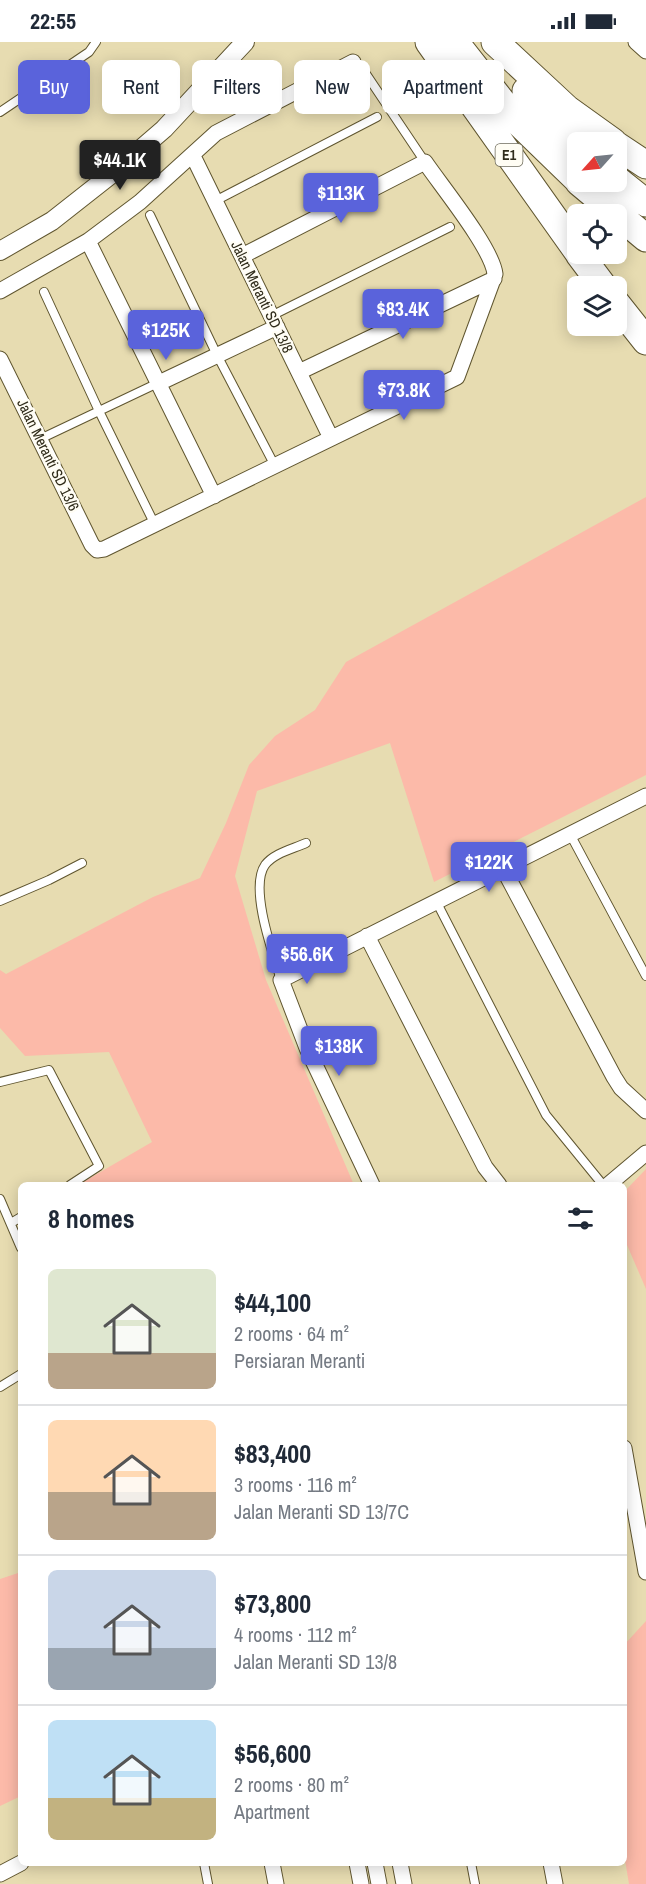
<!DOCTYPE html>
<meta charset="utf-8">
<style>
:root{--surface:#fff;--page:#f2f2f3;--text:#1f2937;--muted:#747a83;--line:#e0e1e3;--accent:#5a63db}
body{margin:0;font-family:"Archivo Narrow",sans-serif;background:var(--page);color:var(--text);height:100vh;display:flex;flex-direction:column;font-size:22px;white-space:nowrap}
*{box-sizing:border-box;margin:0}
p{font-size:20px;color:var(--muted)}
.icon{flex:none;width:33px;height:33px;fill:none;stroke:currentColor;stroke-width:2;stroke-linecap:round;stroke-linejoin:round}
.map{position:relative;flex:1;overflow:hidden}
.side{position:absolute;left:18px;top:1140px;width:609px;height:684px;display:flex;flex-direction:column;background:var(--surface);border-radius:9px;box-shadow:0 3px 15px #0003}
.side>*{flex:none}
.hud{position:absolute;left:18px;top:18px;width:610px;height:54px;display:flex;gap:12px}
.needle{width:39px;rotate:243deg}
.tools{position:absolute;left:567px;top:90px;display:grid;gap:12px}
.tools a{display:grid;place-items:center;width:60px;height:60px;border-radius:9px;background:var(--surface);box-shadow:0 3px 15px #0003;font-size:30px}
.price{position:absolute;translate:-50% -51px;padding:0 14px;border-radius:6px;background:var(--accent);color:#fff;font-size:20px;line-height:39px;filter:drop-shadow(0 2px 3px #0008)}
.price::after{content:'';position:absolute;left:50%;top:36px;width:18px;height:14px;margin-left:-9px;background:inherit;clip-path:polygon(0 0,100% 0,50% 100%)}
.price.active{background:#222;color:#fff}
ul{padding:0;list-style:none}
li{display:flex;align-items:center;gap:18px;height:150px;padding:0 30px}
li+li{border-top:2px solid var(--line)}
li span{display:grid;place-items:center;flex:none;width:168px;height:120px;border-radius:9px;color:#555}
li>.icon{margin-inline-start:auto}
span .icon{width:72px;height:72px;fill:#fffc;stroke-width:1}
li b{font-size:26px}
h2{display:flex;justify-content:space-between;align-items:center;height:72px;padding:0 30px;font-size:26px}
.chip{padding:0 21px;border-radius:9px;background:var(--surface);box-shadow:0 3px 15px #0003;font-size:21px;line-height:54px}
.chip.active{background:var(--accent);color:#fff}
.status{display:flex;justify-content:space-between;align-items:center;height:42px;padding:0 30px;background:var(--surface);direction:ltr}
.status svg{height:16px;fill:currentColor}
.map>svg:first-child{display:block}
.green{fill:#fcbaa9}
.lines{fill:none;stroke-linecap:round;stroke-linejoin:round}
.service-casing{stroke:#5f552f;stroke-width:10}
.minor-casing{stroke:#5f552f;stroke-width:17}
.tertiary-casing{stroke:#5f552f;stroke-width:20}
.motorway-casing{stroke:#5f552f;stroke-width:29}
.service{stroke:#fff;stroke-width:8}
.minor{stroke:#fff;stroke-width:15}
.tertiary{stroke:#fff;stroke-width:18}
.motorway{stroke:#fff;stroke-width:27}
.labels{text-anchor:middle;stroke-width:4.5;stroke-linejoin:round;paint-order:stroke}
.shield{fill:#fffdf4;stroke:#6e6b5c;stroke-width:1.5}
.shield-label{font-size:14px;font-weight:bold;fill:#302c1b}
.street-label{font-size:15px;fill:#302c1b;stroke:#fffdf4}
</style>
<div class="status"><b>22:55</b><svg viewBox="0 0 49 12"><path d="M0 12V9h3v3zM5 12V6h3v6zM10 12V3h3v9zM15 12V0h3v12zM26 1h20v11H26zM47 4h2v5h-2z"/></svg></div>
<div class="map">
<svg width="646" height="1842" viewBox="0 0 646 1842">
<rect width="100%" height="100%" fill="#e7dcb1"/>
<!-- green -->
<path class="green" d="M646,455V733L434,840L390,701L257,749L235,834L266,938L354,1143H78L152,1100L109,1010L25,1014L0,986V928L6,932L153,855L200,836L226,781L249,723L275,694L315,668L346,620Z
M646,1127V1247L624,1196V1150Z
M21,1530V1754L0,1764V1537Z
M646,1579V1842H629L624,1812V1603Z"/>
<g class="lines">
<!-- service casing -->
<g class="service-casing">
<path id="service" d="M353,20L360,23L425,120
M0,70L89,10L96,0
M215,159L377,75
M150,173L217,313L275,424
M44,250L99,369L155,483
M271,274L450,185
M40,397L158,341
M570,792L646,934
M0,859L49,838L82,821
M436,859L546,1073L603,1143
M281,938C273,912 249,846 265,823C274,811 293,807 306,801
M0,1040L49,1028L99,1124L70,1143
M0,1157L21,1206
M11,1181L21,1175
M0,1345L21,1332
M204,1821L208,1842
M471,1821L475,1842"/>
</g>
<!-- minor casing -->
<g class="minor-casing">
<path id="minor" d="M636,0L646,9
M193,114L331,396
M88,199L214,454
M0,249L88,199L140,160L216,91L353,20
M0,317L92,503L97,508L104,507L457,335L495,232C492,206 442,145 425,120L242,214
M299,330L494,237
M159,341L277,285
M503,826L614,1035L621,1046L646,1069
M367,894L485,1125L499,1143
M372,1143L307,1006L281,938L646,754
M608,1143L646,1111
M624,1406L646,1530
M272,1821L276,1842
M357,1821L361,1842
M375,1821L379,1842
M400,1821L404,1842
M551,1821L555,1842
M0,1832L21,1821"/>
</g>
<!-- tertiary casing -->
<g class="tertiary-casing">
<path id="tertiary" d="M0,209L52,179L113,131L164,87L245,0"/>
</g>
<!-- motorway casing -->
<g class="motorway-casing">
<path id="motorway" d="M429,0L578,210
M455,0L517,79L578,138
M495,0L567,67L613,100
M526,49L578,105
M616,103L646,123
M616,137L646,161
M579,140L646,196
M579,212L603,244
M616,261L646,299"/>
</g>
<!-- service -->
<use href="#service" class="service"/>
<!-- minor -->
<use href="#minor" class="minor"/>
<!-- tertiary -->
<use href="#tertiary" class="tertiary"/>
<!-- motorway -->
<use href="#motorway" class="motorway"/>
</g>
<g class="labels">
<!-- shield labels -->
<rect class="shield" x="495.5" y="102" width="27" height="22" rx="4.5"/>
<g class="shield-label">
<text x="509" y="118">E1</text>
</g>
<!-- street labels -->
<g class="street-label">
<text transform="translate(262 255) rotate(64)" y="5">Jalan Meranti SD 13/8</text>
<text transform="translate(48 413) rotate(64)" y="5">Jalan Meranti SD 13/6</text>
</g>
</g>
</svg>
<div class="tools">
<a><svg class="needle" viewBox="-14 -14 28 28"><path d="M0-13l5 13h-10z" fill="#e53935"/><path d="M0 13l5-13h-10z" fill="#747a83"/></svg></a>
<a><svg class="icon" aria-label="locate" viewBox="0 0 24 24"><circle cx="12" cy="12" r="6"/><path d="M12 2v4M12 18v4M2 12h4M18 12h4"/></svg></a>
<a><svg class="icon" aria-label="layers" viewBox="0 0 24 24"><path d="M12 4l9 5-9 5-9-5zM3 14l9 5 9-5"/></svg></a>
</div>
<b class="price active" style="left:120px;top:149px">$44.1K</b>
<b class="price" style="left:341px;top:182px">$113K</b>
<b class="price" style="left:403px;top:298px">$83.4K</b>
<b class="price" style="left:166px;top:319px">$125K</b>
<b class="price" style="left:404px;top:379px">$73.8K</b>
<b class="price" style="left:489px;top:851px">$122K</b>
<b class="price" style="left:307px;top:943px">$56.6K</b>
<b class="price" style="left:339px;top:1035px">$138K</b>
<div class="hud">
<a class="chip active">Buy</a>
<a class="chip">Rent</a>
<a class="chip">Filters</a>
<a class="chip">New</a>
<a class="chip">Apartment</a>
</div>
<section class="side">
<h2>8 homes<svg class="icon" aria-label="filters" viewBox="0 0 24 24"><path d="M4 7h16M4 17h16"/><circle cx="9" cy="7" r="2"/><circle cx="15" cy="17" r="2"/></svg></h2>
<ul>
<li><span style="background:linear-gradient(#dfe7d0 70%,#b9a48a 0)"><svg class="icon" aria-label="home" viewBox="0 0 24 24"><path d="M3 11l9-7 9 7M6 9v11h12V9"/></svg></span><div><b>$44,100</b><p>2 rooms · 64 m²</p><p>Persiaran Meranti</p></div></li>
<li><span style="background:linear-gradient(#ffd9b3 60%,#b9a48a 0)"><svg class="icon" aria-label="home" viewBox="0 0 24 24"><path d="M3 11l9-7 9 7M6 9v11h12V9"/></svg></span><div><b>$83,400</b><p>3 rooms · 116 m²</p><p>Jalan Meranti SD 13/7C</p></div></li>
<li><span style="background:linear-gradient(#c9d6e8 65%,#9aa5b1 0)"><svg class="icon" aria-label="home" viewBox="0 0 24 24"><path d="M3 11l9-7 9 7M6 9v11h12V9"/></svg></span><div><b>$73,800</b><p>4 rooms · 112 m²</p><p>Jalan Meranti SD 13/8</p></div></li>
<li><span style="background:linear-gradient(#bfe0f5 65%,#c2b280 0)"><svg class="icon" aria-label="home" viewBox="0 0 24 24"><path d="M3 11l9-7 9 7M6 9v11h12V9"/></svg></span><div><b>$56,600</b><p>2 rooms · 80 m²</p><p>Apartment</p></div></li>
</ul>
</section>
</div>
